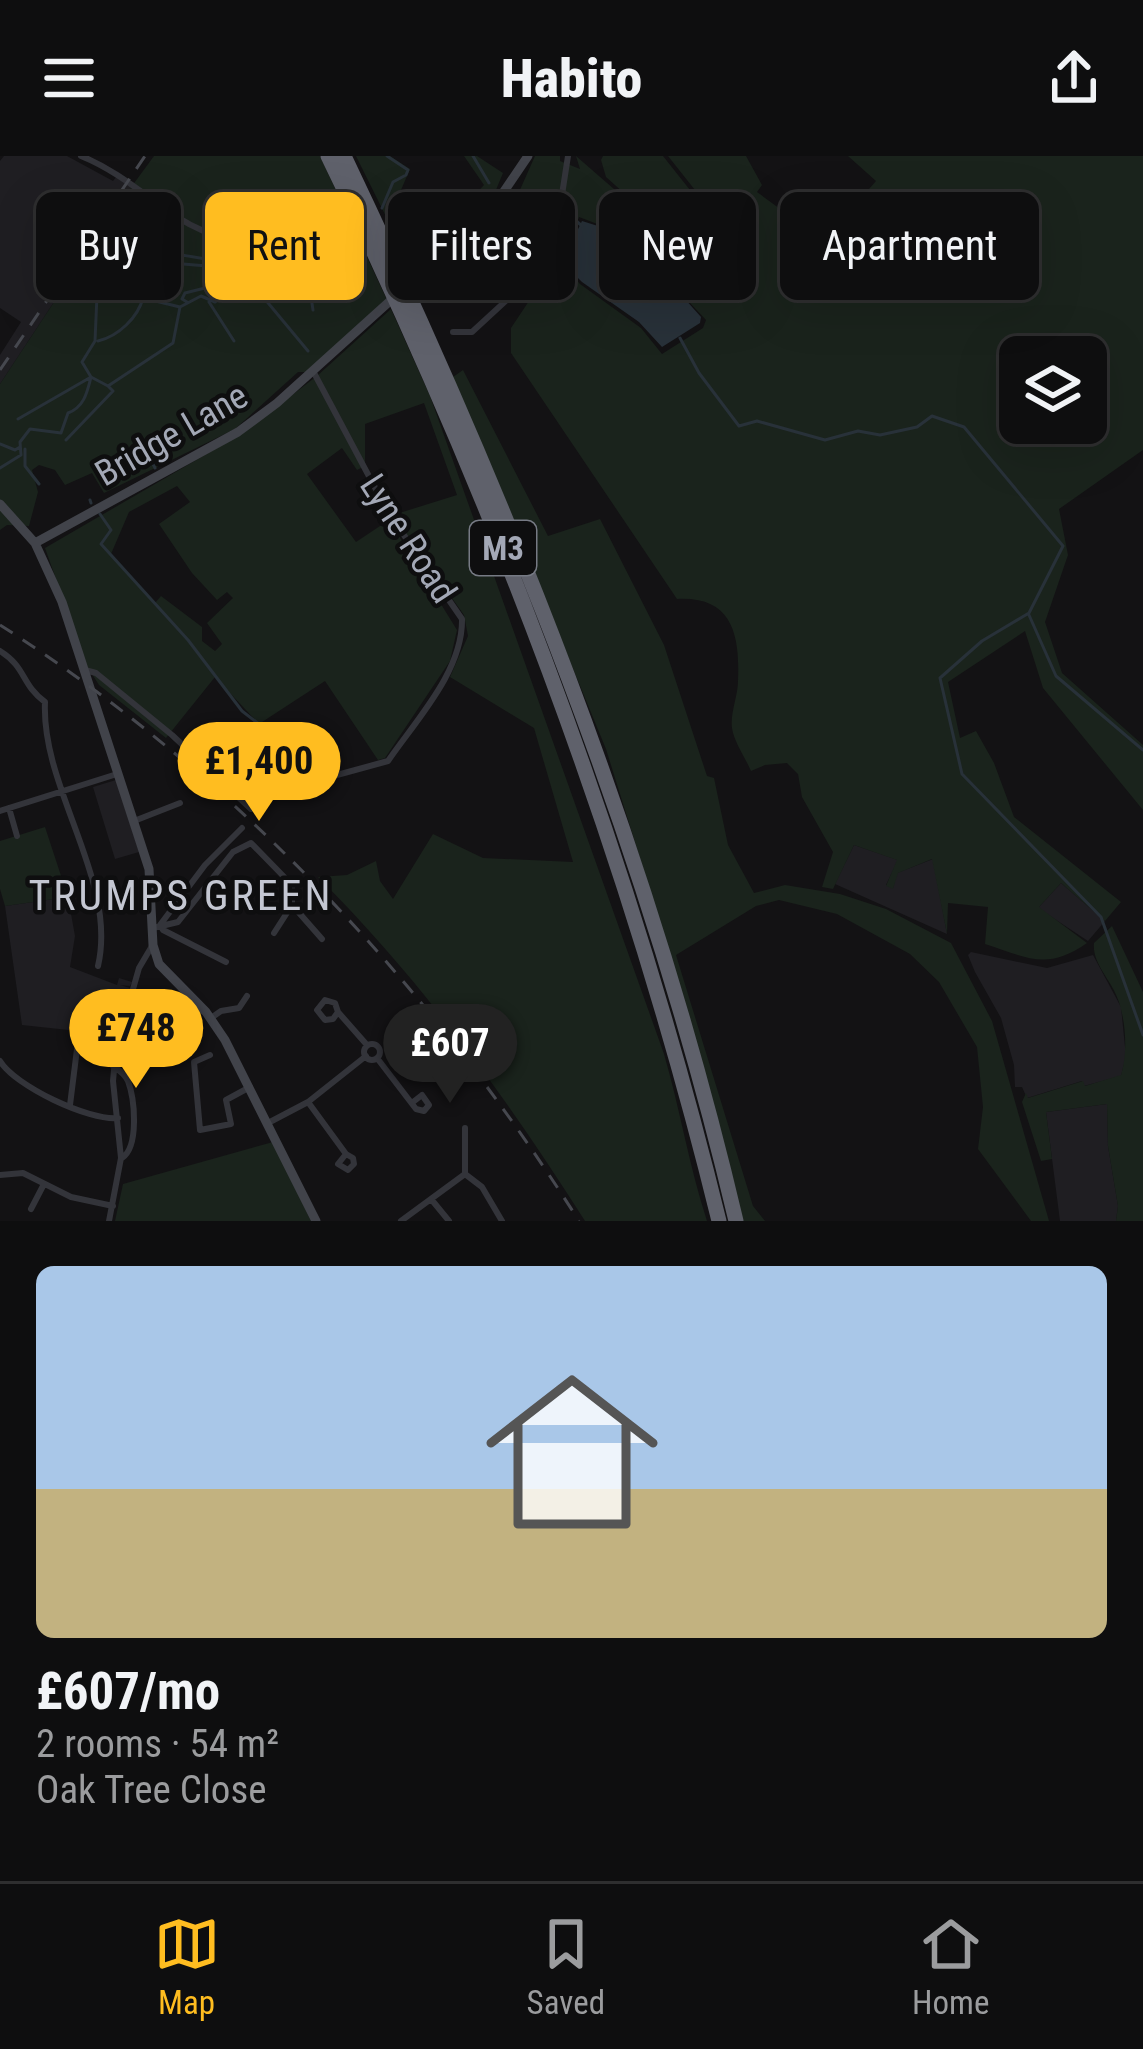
<!DOCTYPE html>
<meta charset="utf-8">
<style>
:root{--surface:#0e0e0f;--page:#1c1c1d;--text:#f1f3f6;--muted:#9b9c9e;--line:#2e2e2f;--accent:#ffbd20}
body{margin:0;font-family:"Roboto Condensed",sans-serif;background:var(--page);color:var(--text);height:100vh;display:flex;flex-direction:column;font-size:45px;white-space:nowrap}
*{box-sizing:border-box;margin:0}
p{font-size:39px;color:var(--muted)}
.icon{flex:none;width:66px;height:66px;fill:none;stroke:currentColor;stroke-width:2;stroke-linecap:round;stroke-linejoin:round}
.map{position:relative;height:1065px;overflow:hidden}
.drawer{display:flex;flex-direction:column;background:var(--surface);flex:1}
.drawer>*{flex:none}
.banner{position:absolute;left:36px;top:36px;width:1071px;height:108px;display:flex;gap:24px}
.controls{position:absolute;left:999px;top:180px;display:grid;gap:24px}
.controls a{display:grid;place-items:center;width:108px;height:108px;border-radius:18px;background:var(--surface);box-shadow:0 12px 48px #0002,0 0 0 3px var(--line);font-size:60px}
.price{position:absolute;translate:-50% -102px;padding:0 27px;border-radius:42px;background:var(--accent);color:#111;font-size:39px;line-height:78px;filter:drop-shadow(0 3px 6px #0008)}
.price::after{content:'';position:absolute;left:50%;top:72px;width:36px;height:27px;margin-left:-18px;background:inherit;clip-path:polygon(0 0,100% 0,50% 100%)}
.price.on{background:#222;color:#fff}
ul{padding:0;list-style:none}
li{display:grid;align-content:center;gap:24px;height:636px;padding:0 36px}
li span{display:grid;place-items:center;height:372px;border-radius:18px;color:#555}
li>.icon{margin-inline-start:auto}
span .icon{width:216px;height:216px;fill:#fffc;stroke-width:1}
li b{font-size:51px}
.pill{padding:0 42px;border-radius:18px;background:var(--surface);box-shadow:0 12px 48px #0002,0 0 0 3px var(--line);font-size:42px;line-height:108px}
.pill.on{background:var(--accent);color:#111}
header{display:flex;justify-content:space-between;align-items:center;height:156px;padding:0 36px;background:var(--surface);font-size:54px;font-weight:800}
.tabs{display:flex;justify-content:space-around;align-items:center;height:168px;border-top:3px solid var(--line);background:var(--surface);font-size:33px;color:var(--muted)}
.tabs a{display:grid;justify-items:center;gap:6px}
.tabs .on{color:var(--accent)}
.map>svg:first-child{display:block}
.built{fill:#1f1e22}
.green{fill:#1a231c;fill-rule:evenodd}
.water{fill:#283139}
.lines{fill:none;stroke-linecap:round;stroke-linejoin:round}
.stream{stroke:#283139;stroke-width:3}
.street{stroke:#33343a;stroke-width:6}
.secondary{stroke:#41434a;stroke-width:9}
.highway{stroke:#5f616b;stroke-width:15}
.rail{stroke:#46484f;stroke-width:3;stroke-dasharray:15 12;stroke-linecap:butt}
.labels{text-anchor:middle;stroke-width:9;stroke-linejoin:round;paint-order:stroke}
.shield{fill:#0e0e0f;stroke:#767a84;stroke-width:3}
.shield-label{font-size:33px;font-weight:bold;fill:#a3a8b6}
.street-label{font-size:36px;fill:#a3a8b6;stroke:#0e0e0f}
.quarter-label{font-size:42px;letter-spacing:3px;fill:#c4c7d2;stroke:#0e0e0f}
</style>
<header><svg class="icon" aria-label="menu" viewBox="0 0 24 24"><path d="M4 6h16M4 12h16M4 18h16"/></svg>Habito<svg class="icon" aria-label="share" viewBox="0 0 24 24"><path d="M12 15V3M7 8l5-5 5 5M5 13v7h14v-7"/></svg></header>
<div class="map">
<svg width="1143" height="1065" viewBox="0 0 1143 1065">
<rect width="100%" height="100%" fill="#131214"/>
<!-- built -->
<path class="built" d="M4,0H67L113,25L117,20L133,32L118,49L0,228V199L21,166L0,152V5Z
M116,624L139,696L115,703L93,631Z
M854,689L898,704L886,729L893,732L897,717L933,703L947,778L835,728Z
M1061,727L1105,765L1088,785L1038,752Z
M68,741L75,780L70,811L117,829L119,822L132,826L130,830L120,829L130,832L115,879L22,869L5,750Z
M971,796L1047,812L1093,799L1121,851L1126,901L1121,920L1084,930L1082,925L1027,942L1022,931H1015L1014,909L1001,862L975,816L968,799Z
M1107,948L1108,990L1118,1050L1116,1065H1060L1046,956Z"/>
<!-- green -->
<path class="green" d="M154,0H320L387,144L308,216H298L235,273L104,337L92,317L65,329L55,314L39,309L32,314L38,336L29,370L7,369L0,374V228L118,49ZM282,53L335,55L331,117L266,138L220,136L230,86L276,91Z
M356,0H390L410,13L395,48L415,86L453,62L484,29L464,0H477L503,17L493,41L410,109Z
M535,0H560V5L580,13L576,0L622,40L608,37L601,49L618,61L630,83L638,62L629,47L654,64L606,21L601,4L603,0H663L744,102L739,123L755,100L729,77L668,0H746L762,29L757,36L824,85L876,25L848,0H1143V294L1059,353L1068,399L1045,466L1062,517L1143,589V654L1043,532L1025,475L948,526L960,582L976,575L994,607L1014,661L1121,746L1105,765L1061,727L1039,751L1087,787C1047,815 1028,802 985,788L988,751L948,747L947,778L932,703L898,717L893,733L886,730L897,704L854,689L833,733L822,731L833,696L802,641L798,618L787,607L765,609L751,615C746,603 734,586 732,572C730,557 738,540 738,525C740,478 732,440 677,443L511,197V172L531,142L526,132L555,93V54L519,36ZM579,61L600,69L616,97L659,114L706,164L703,172L662,198L641,172L580,128L562,106ZM1020,201H1086V267H1020Z
M391,153L430,240L664,898C680,953 689,1010 707,1065H585C506,941 422,825 318,721L347,719L376,705L380,725L393,743L433,678L483,702L573,706L534,572L450,521L468,480L464,459L393,359L457,339L424,247L365,268V310L357,314L342,292L307,318L356,386L389,364L457,474L450,505L385,602L378,604L325,525L259,568L215,521L166,582L99,529L87,510L45,392L241,278L317,220ZM177,330L190,346L159,368L192,417L217,444L227,436L233,442L207,467L222,488L215,495L202,485V471L161,440L155,447L111,398L129,356Z
M463,214L548,380L600,363L664,489L707,620L714,622L728,689L754,737L785,729L840,738L886,753L951,787L992,865L1049,1065H1031L978,993L983,951L977,891L939,826L910,798L837,758L779,744L756,750L676,799L753,1050L765,1065H740L667,789L606,593L453,221Z
M45,671L68,741L5,750L0,733V685Z
M1112,770L1143,836V1065H1116L1118,1050L1108,990L1107,948L1046,956L1052,1003L1041,1005L1022,946L1026,937L1028,942L1083,925L1085,930L1121,919C1128,897 1126,863 1117,841C1110,823 1092,807 1094,787Z
M273,986L311,1065H115L123,1028Z"/>
<!-- water -->
<path class="water" d="M582,65L598,70L616,97L659,114L701,161L700,167L662,191L639,166L582,126L562,106Z"/>
<g class="lines">
<!-- stream -->
<path class="stream" d="M473,0L489,27
M506,45L547,69L574,63L582,70
M382,52L393,26L406,19L408,14L387,0
M272,116C301,121 328,103 357,101
M217,121L218,109
M309,128L313,154
M115,129L120,137L143,142
M262,141L346,116L361,89
M264,142L308,195
M161,143L164,140L172,142L171,107L207,110
M187,146L182,143L185,137L217,129V124
M209,146L234,185
M680,182L699,217L739,270L757,265L825,284L858,275L880,279L917,271L932,260L964,271L1063,390L1029,457L982,485L940,522L962,618L1101,761L1143,879
M98,185C119,180 138,161 143,142L180,151
M18,263L91,221L82,206L95,185L97,139C112,128 121,107 138,100C163,90 234,110 260,113
M66,284L113,235L108,230
M143,287L155,312
M0,288L15,294L20,291
M25,293V310L39,328
M0,312L21,299L20,286L30,273L61,277L68,257C84,251 87,237 91,221L108,230L173,187L180,151L201,140L215,146L219,143
M90,344L91,347
M100,358L111,374L101,388L188,484L242,555L299,599L302,620
M1029,459L1056,520L1143,594"/>
<!-- street -->
<path class="street" d="M81,0C118,15 144,39 177,61C213,84 254,92 295,96
M453,176H472L522,130L554,90L568,0
M0,495C27,512 20,527 45,546C41,633 118,724 98,810
M85,514L96,517L172,579L251,653L282,634L388,605C416,564 463,515 462,463L388,356L313,215
M9,652L17,680
M0,655L117,618
M134,665L180,647
M293,750L322,783
M153,772L178,766L233,696L251,687L292,729V749L274,777
M226,806L163,774L160,769L205,709L242,672
M338,856L333,863L325,864L317,854L325,844L335,847L338,856L367,889
M211,862L221,855L239,852L247,840
M364 896a8 8 0 1 1 16 0a8 8 0 1 1-16 0Z
M210,899L194,906L200,974L231,968L226,944L250,931
M377,902L416,953L424,955L429,949L422,939L413,946
M0,905C15,930 89,965 118,962
M113,910C119,914 125,918 128,925C135,944 139,991 122,1002
M308,946L366,900
M70,949L78,885
M268,967L308,946L346,998L353,1002L354,1008L348,1014L338,1008L346,998
M465,972V1017
M0,1019L23,1017L71,1041L113,1050
M431,1043L449,1065
M31,1053L44,1028
M109,1065L121,1002L113,925L116,893L139,812L152,790
M401,1065L465,1018L482,1031L502,1065"/>
<!-- secondary -->
<path class="secondary" d="M0,348L35,387L62,446L149,713L153,789L159,808L206,856L225,884L316,1065
M35,387L238,276L277,247L492,53L528,0"/>
<!-- highway -->
<path class="highway" d="M328,0C493,340 629,697 719,1065
M344,0C507,342 649,695 736,1065"/>
<!-- rail -->
<path class="rail" d="M0,214L145,0
M0,469C234,618 431,831 579,1065"/>
</g>
<g class="labels">
<!-- shield labels -->
<rect class="shield" x="470" y="365" width="66" height="54" rx="9"/>
<g class="shield-label">
<text x="503" y="404">M3</text>
</g>
<!-- street labels -->
<g class="street-label">
<text transform="translate(171 278) rotate(-30)" y="13">Bridge Lane</text>
<text transform="translate(409 382) rotate(57)" y="13">Lyne Road</text>
</g>
<!-- quarter labels -->
<g class="quarter-label">
<text x="181" y="754">TRUMPS GREEN</text>
</g>
</g>
</svg>
<div class="controls">
<a><svg class="icon" aria-label="layers" viewBox="0 0 24 24"><path d="M12 4l9 5-9 5-9-5zM3 14l9 5 9-5"/></svg></a>
</div>
<b class="price" style="left:259px;top:668px">£1,400</b>
<b class="price" style="left:136px;top:935px">£748</b>
<b class="price on" style="left:450px;top:950px">£607</b>
<div class="banner">
<a class="pill">Buy</a>
<a class="pill on">Rent</a>
<a class="pill">Filters</a>
<a class="pill">New</a>
<a class="pill">Apartment</a>
</div>
</div>
<section class="drawer">
<ul>
<li><span style="background:linear-gradient(#a9c7e8 60%,#c2b280 0)"><svg class="icon" aria-label="home" viewBox="0 0 24 24"><path d="M3 11l9-7 9 7M6 9v11h12V9"/></svg></span><div><b>£607/mo</b><p>2 rooms · 54 m²</p><p>Oak Tree Close</p></div></li>
</ul>
</section>
<nav class="tabs">
<a class="on"><svg class="icon" aria-label="map" viewBox="0 0 24 24"><path d="M3 6l6-2 6 2 6-2v14l-6 2-6-2-6 2zM9 4v14M15 6v14"/></svg>Map</a>
<a><svg class="icon" aria-label="saved" viewBox="0 0 24 24"><path d="M7 4h10v16l-5-4-5 4z"/></svg>Saved</a>
<a><svg class="icon" aria-label="home" viewBox="0 0 24 24"><path d="M3 11l9-7 9 7M6 9v11h12V9"/></svg>Home</a>
</nav>
